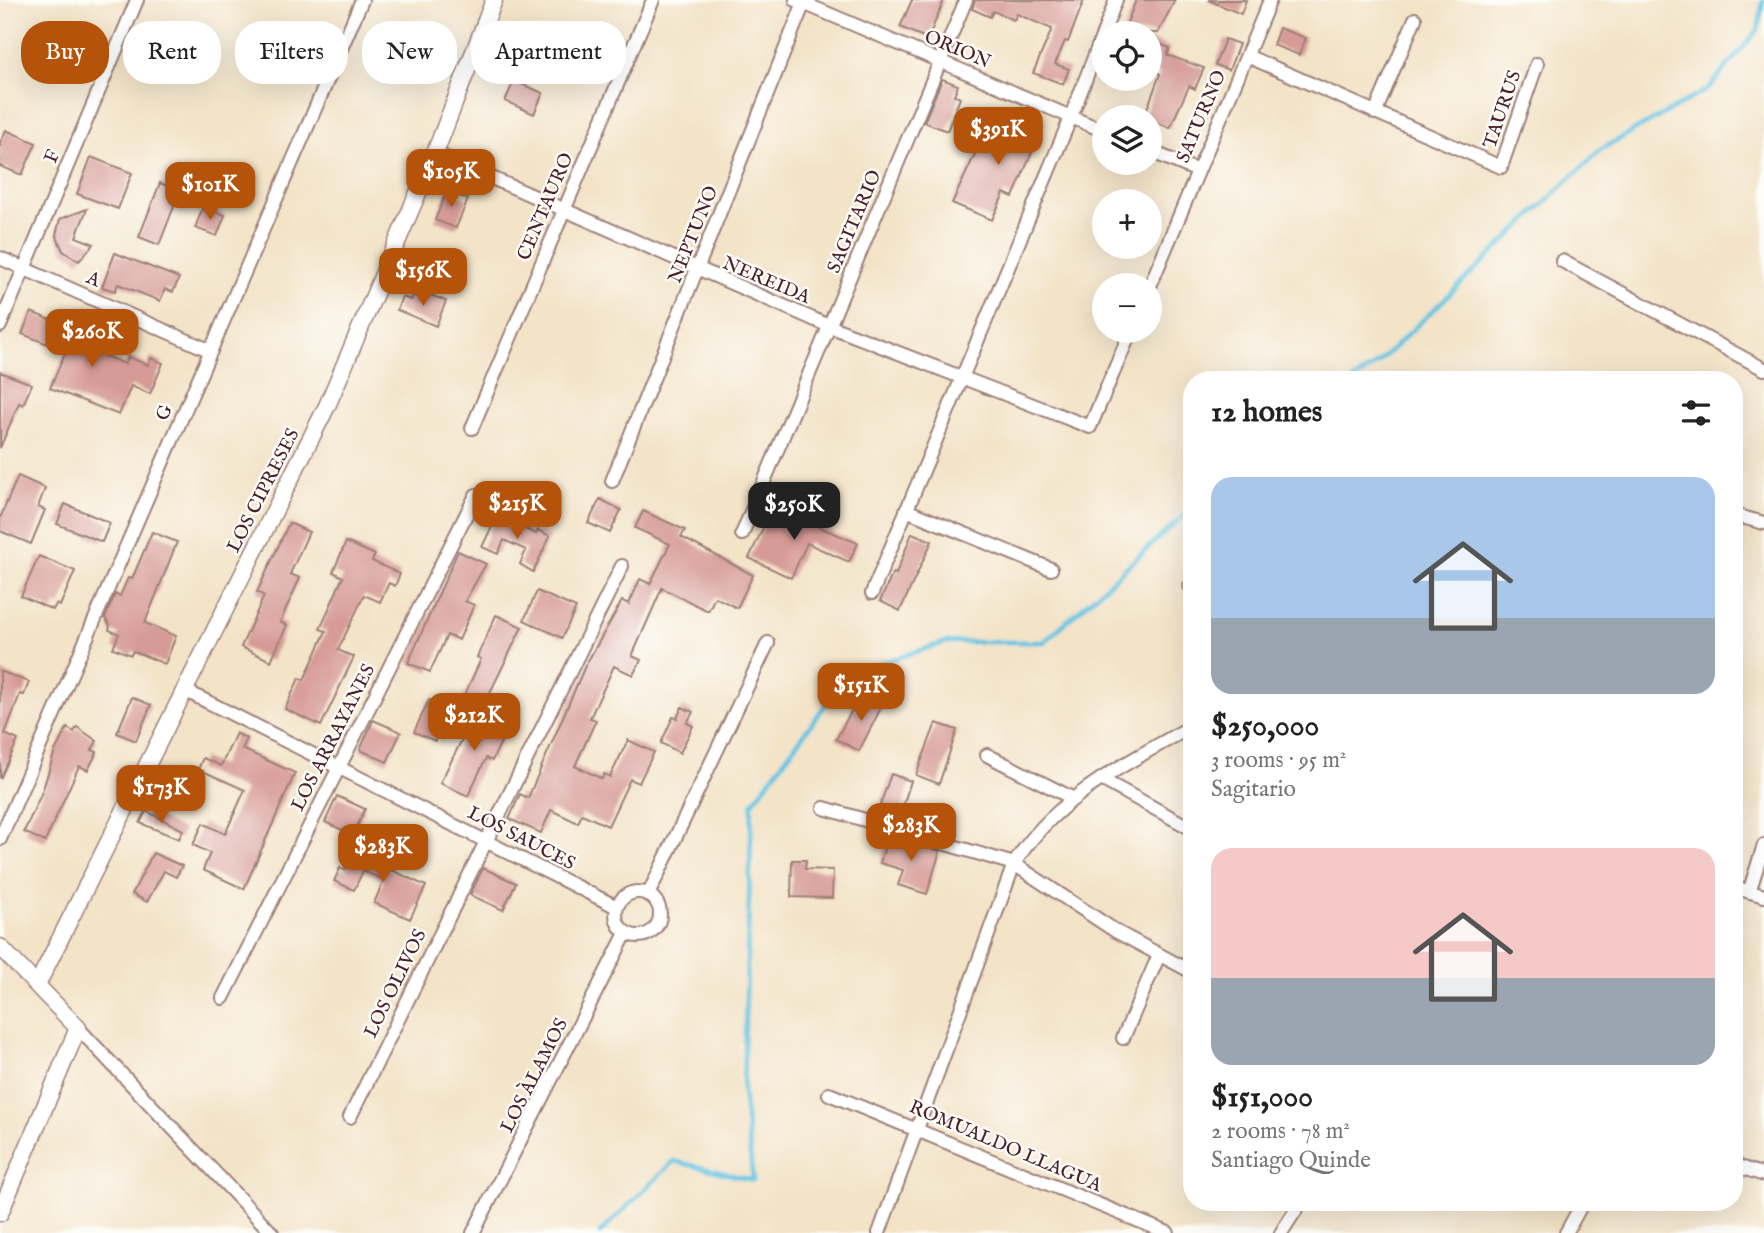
<!DOCTYPE html>
<meta charset="utf-8">
<style>
:root{--surface:#fff;--page:#f6f6f6;--text:#222;--muted:#767676;--accent:#b45309}
body{margin:0;font-family:"IM FELL English",serif;background:var(--page);color:var(--text);height:100vh;display:flex;flex-direction:column;font-size:26px;white-space:nowrap}
*{box-sizing:border-box;margin:0}
p{font-size:23px;color:var(--muted)}
.icon{flex:none;width:38px;height:38px;fill:none;stroke:currentColor;stroke-width:2;stroke-linecap:round;stroke-linejoin:round}
.map{position:relative;flex:1;overflow:hidden}
.side{position:absolute;left:1183px;top:371px;width:560px;height:840px;display:flex;flex-direction:column;background:var(--surface);border-radius:28px;box-shadow:0 7px 28px #0002}
.side>*{flex:none}
.hud{position:absolute;left:21px;top:21px;width:665px;height:63px;display:flex;gap:14px}
.buttons{position:absolute;left:1092px;top:21px;display:grid;gap:14px}
.buttons a{display:grid;place-items:center;width:70px;height:70px;border-radius:50%;background:var(--surface);box-shadow:0 7px 28px #0002;font-size:35px}
.price{position:absolute;translate:-50% -60px;padding:0 16px;border-radius:14px;background:var(--accent);color:#fff;font-size:23px;line-height:46px;filter:drop-shadow(0 2px 4px #0008)}
.price::after{content:'';position:absolute;left:50%;top:42px;width:21px;height:16px;margin-left:-10px;background:inherit;clip-path:polygon(0 0,100% 0,50% 100%)}
.price.selected{background:#222;color:#fff}
ul{padding:0;list-style:none}
li{display:grid;align-content:center;gap:14px;height:371px;padding:0 28px}
li span{display:grid;place-items:center;height:217px;border-radius:21px;color:#555}
li>.icon{margin-inline-start:auto}
span .icon{width:126px;height:126px;fill:#fffc;stroke-width:1}
li b{font-size:30px}
h2{display:flex;justify-content:space-between;align-items:center;height:84px;padding:0 28px;font-size:30px}
.chip{padding:0 24px;border-radius:28px;background:var(--surface);box-shadow:0 7px 28px #0002;font-size:24px;line-height:63px}
.chip.selected{background:var(--accent);color:#fff}
.map>svg:first-child{display:block}
.lines{fill:none;stroke-linecap:round;stroke-linejoin:round}
.stream{stroke:#65c4e3;stroke-width:4.5}
.building{fill:#d79b97}
.minor-casing{stroke:#9e8179;stroke-width:16}
.tertiary-casing{stroke:#9e8179;stroke-width:19}
.minor{stroke:#fff;stroke-width:12}
.tertiary{stroke:#fff;stroke-width:16}
.labels{text-anchor:middle;stroke-width:5;stroke-linejoin:round;paint-order:stroke}
.street-label{font-size:19px;fill:#4a1f2b;stroke:#fdfcf7}
</style>
<div class="map">
<svg width="1764" height="1233" viewBox="0 0 1764 1233">
<rect width="100%" height="100%" fill="#fdfcf7"/>
<filter id="ink" filterUnits="userSpaceOnUse"><feTurbulence type="fractalNoise" baseFrequency=".0143" numOctaves="2"/><feDisplacementMap in="SourceGraphic" scale="14" xChannelSelector="R" yChannelSelector="G"/><feConvolveMatrix kernelMatrix="1 2 1 2 8 2 1 2 1" color-interpolation-filters="sRGB"/></filter>
<filter id="wash" filterUnits="userSpaceOnUse"><feTurbulence type="fractalNoise" baseFrequency=".00686" numOctaves="4" result="noise"/><feDisplacementMap in="SourceGraphic" scale="28" xChannelSelector="R" yChannelSelector="G"/><feGaussianBlur stdDeviation="1.57" result="paint"/><feColorMatrix in="noise" values="0 0 0 0 0 0 0 0 0 0 0 0 0 0 0 0 0 1.4 0 .05"/><feComposite in="paint" operator="in"/></filter>
<g filter="url(#wash)">
<rect width="100%" height="100%" fill="#f3e3c7"/>
<g class="lines">
<!-- stream -->
<path class="stream" d="M1354,380L1378,363L1600,150L1708,89L1758,30L1763,0
M600,1233L674,1161L753,1180L743,1091L752,804L849,673L947,642H1044L1192,508"/>
</g>
<g id="blocks">
<!-- building -->
<path class="building" d="M912,0H944L928,39L900,27Z
M975,0H1084L1068,42L1065,41L1055,64L1069,69L1063,84L1033,73L1052,29L1017,14L1014,20L993,11L990,17L972,9Z
M1136,0H1175L1158,33H1123Z
M1208,0H1246L1241,14Z
M1279,28L1306,38L1299,55L1273,45Z
M1225,39L1239,44L1229,70L1215,65Z
M1150,40L1170,48L1167,55L1204,68L1195,89L1189,86L1170,128L1144,117L1160,74L1150,69Z
M942,79L958,85L954,95L960,98L947,131L924,122Z
M514,81L543,93L534,114L505,101Z
M1005,112L1043,127L1013,197L1004,193L992,220L952,203L977,150L985,154Z
M6,130L36,143L22,175L0,166V143Z
M91,157L132,173L118,209L77,194Z
M160,183L180,191L159,245L139,237Z
M447,191L468,199L456,228L435,220Z
M203,207L225,215L217,236L195,228Z
M87,209L76,237L94,244L79,261L63,251L56,235L60,219Z
M115,253L179,278L173,292L165,289L160,301L118,284L115,291L102,287Z
M423,292L446,301L436,326L397,310L402,297L411,300L414,295L420,297Z
M31,312L56,322L54,328L91,343L89,350L125,364L128,357L148,365L151,358L163,363L150,394L131,386L119,415L50,388L66,351L22,334Z
M0,372L32,384L23,405L19,403L0,448Z
M18,476L45,488L38,507L45,510L31,544L0,531V518Z
M600,499L621,510L610,533L588,523Z
M65,504L110,523L102,542L57,524Z
M767,506L858,543L849,562L807,543L791,578L749,558L764,526L758,524Z
M643,511L685,530L681,537L753,575L737,608L715,597L708,611L662,588L632,656L641,660L633,675L614,666L590,718L596,720L575,766L602,779L604,774L610,777L628,740L654,752L639,783L630,779L608,826L582,814L578,823L551,810L541,833L509,819L520,794L528,798L585,666L622,601L629,604L640,579L650,584L670,544L635,528Z
M497,516L536,534L538,530L550,536L533,572L520,564L526,550L504,540L498,554L482,547Z
M289,523L309,532L290,574L300,578L280,622L287,625L271,661L241,647L264,596L257,592Z
M152,532L177,542L145,623L176,636L165,664L133,651L131,655L113,648L119,634L109,630L110,626L105,618L115,594L120,596L128,578L132,579Z
M912,533L932,541L900,611L880,601L893,573L896,574Z
M346,542L375,555L372,561L400,574L395,586L389,583L380,602L364,595L338,650L354,657L321,726L285,709L299,678L304,680L326,631L320,629L343,577L333,572Z
M458,551L486,564L465,601L474,605L459,640L447,635L430,672L408,663Z
M39,556L75,571L60,606L56,604L53,610L21,596Z
M537,591L576,608L562,638L524,620Z
M496,615L522,627L483,707L463,698L481,659L477,657Z
M0,671L29,682L24,695L20,694L5,734L18,740L0,779Z
M870,693L885,700L859,751L836,739L853,708L860,712Z
M132,697L151,705L136,741L117,733Z
M429,700L449,709L435,741L414,732Z
M682,707L693,712L687,723L693,726L680,753L661,743L673,717L677,718Z
M476,712L508,727L492,761L486,758L468,796L440,783Z
M373,720L401,732L387,762L360,750Z
M936,723L957,730L939,784L916,775Z
M77,727L97,741L92,750L97,752L88,770L79,766L45,842L24,832L42,792L55,751L67,728L74,732Z
M236,733L247,739L242,749L295,773L244,889L203,870L210,853L193,845L203,823L225,834L245,790L198,769L203,758L221,766Z
M891,774L911,781L898,821L877,814Z
M337,796L365,809L353,835L325,822Z
M146,811L183,830L179,839L140,823Z
M888,836L940,851L927,894L898,885L903,870L880,863Z
M355,847L372,854L370,860L426,886L410,919L374,903L384,880L363,871L354,890L334,881L340,868L345,870Z
M153,853L182,866L176,877L164,871L147,902L132,894Z
M792,860H806L805,869L833,870L832,898L791,897Z
M483,868L516,883L503,910L470,895Z"/>
</g>
</g>
<g filter="url(#ink)">
<use href="#blocks" fill-opacity="0" stroke="#9e8179" stroke-width="2"/>
<g class="lines">
<!-- minor casing -->
<g class="minor-casing">
<path id="minor" d="M796,0L1104,131
M1247,56L1501,167L1537,64
M1375,113L1415,19
M1150,151L1198,171
M435,153L829,326L1090,427L1131,331
M0,258L211,351
M1562,261L1764,369
M1150,286L1270,0
M0,326L137,0
M472,428L653,0
M612,481L805,0
M906,510L1051,569
M1734,515L1764,523
M742,534L966,0
M1190,586L1192,587
M872,593L1071,117L1116,0
M184,690L617,907
M987,755L1072,798
M1101,779L1192,829
M824,808L1014,864L1117,932L1192,972
M0,839L362,0
M1734,887L1764,896
M1749,892L1764,845
M616 914a22 22 0 1 1 44 0a22 22 0 1 1-44 0Z
M648,895L768,643
M223,998L476,495
M78,1028L272,1233
M1123,1038L1159,955
M829,1094L1168,1233
M350,1117L622,566
M1734,1165L1764,1175
M473,1233L626,933
M879,1233L1014,864C1055,797 1126,764 1192,726
M1281,1233L1301,1202
M1566,1233L1583,1202"/>
</g>
<!-- tertiary casing -->
<g class="tertiary-casing">
<path id="tertiary" d="M0,947L78,1028L0,1213
M37,985L327,406L435,153L494,0"/>
</g>
<!-- minor -->
<use href="#minor" class="minor"/>
<!-- tertiary -->
<use href="#tertiary" class="tertiary"/>
</g>
</g>
<g class="labels">
<!-- street labels -->
<g class="street-label">
<text transform="translate(958 48) rotate(23)" y="7">ORION</text>
<text transform="translate(1501 109) rotate(-71)" y="7">TAURUS</text>
<text transform="translate(1200 116) rotate(-67)" y="7">SATURNO</text>
<text transform="translate(51 156) rotate(-67)" y="7">F</text>
<text transform="translate(544 206) rotate(-67)" y="7">CENTAURO</text>
<text transform="translate(853 221) rotate(-67)" y="7">SAGITARIO</text>
<text transform="translate(692 234) rotate(-68)" y="7">NEPTUNO</text>
<text transform="translate(94 278) rotate(24)" y="7">A</text>
<text transform="translate(767 279) rotate(23)" y="7">NEREIDA</text>
<text transform="translate(163 412) rotate(-67)" y="7">G</text>
<text transform="translate(262 490) rotate(-63)" y="7">LOS CIPRESES</text>
<text transform="translate(332 737) rotate(-63)" y="7">LOS ARRAYANES</text>
<text transform="translate(522 837) rotate(27)" y="7">LOS SAUCES</text>
<text transform="translate(394 983) rotate(-64)" y="7">LOS OLIVOS</text>
<text transform="translate(533 1075) rotate(-63)" y="7">LOS ÀLAMOS</text>
<text transform="translate(1006 1145) rotate(23)" y="7">ROMUALDO LLAGUA</text>
</g>
</g>
</svg>
<div class="buttons">
<a><svg class="icon" aria-label="locate" viewBox="0 0 24 24"><circle cx="12" cy="12" r="6"/><path d="M12 2v4M12 18v4M2 12h4M18 12h4"/></svg></a>
<a><svg class="icon" aria-label="layers" viewBox="0 0 24 24"><path d="M12 4l9 5-9 5-9-5zM3 14l9 5 9-5"/></svg></a>
<a>+</a>
<a>−</a>
</div>
<b class="price" style="left:998px;top:167px">$391K</b>
<b class="price" style="left:451px;top:209px">$105K</b>
<b class="price" style="left:210px;top:222px">$101K</b>
<b class="price" style="left:423px;top:308px">$156K</b>
<b class="price" style="left:92px;top:369px">$260K</b>
<b class="price" style="left:517px;top:541px">$215K</b>
<b class="price selected" style="left:794px;top:542px">$250K</b>
<b class="price" style="left:861px;top:723px">$151K</b>
<b class="price" style="left:474px;top:753px">$212K</b>
<b class="price" style="left:161px;top:825px">$173K</b>
<b class="price" style="left:911px;top:863px">$283K</b>
<b class="price" style="left:383px;top:884px">$283K</b>
<div class="hud">
<a class="chip selected">Buy</a>
<a class="chip">Rent</a>
<a class="chip">Filters</a>
<a class="chip">New</a>
<a class="chip">Apartment</a>
</div>
<section class="side">
<h2>12 homes<svg class="icon" aria-label="filters" viewBox="0 0 24 24"><path d="M4 7h16M4 17h16"/><circle cx="9" cy="7" r="2"/><circle cx="15" cy="17" r="2"/></svg></h2>
<ul>
<li><span style="background:linear-gradient(#a9c7e8 65%,#9aa5b1 0)"><svg class="icon" aria-label="home" viewBox="0 0 24 24"><path d="M3 11l9-7 9 7M6 9v11h12V9"/></svg></span><div><b>$250,000</b><p>3 rooms · 95 m²</p><p>Sagitario</p></div></li>
<li><span style="background:linear-gradient(#f6c9c9 60%,#9aa5b1 0)"><svg class="icon" aria-label="home" viewBox="0 0 24 24"><path d="M3 11l9-7 9 7M6 9v11h12V9"/></svg></span><div><b>$151,000</b><p>2 rooms · 78 m²</p><p>Santiago Quinde</p></div></li>
</ul>
</section>
</div>
